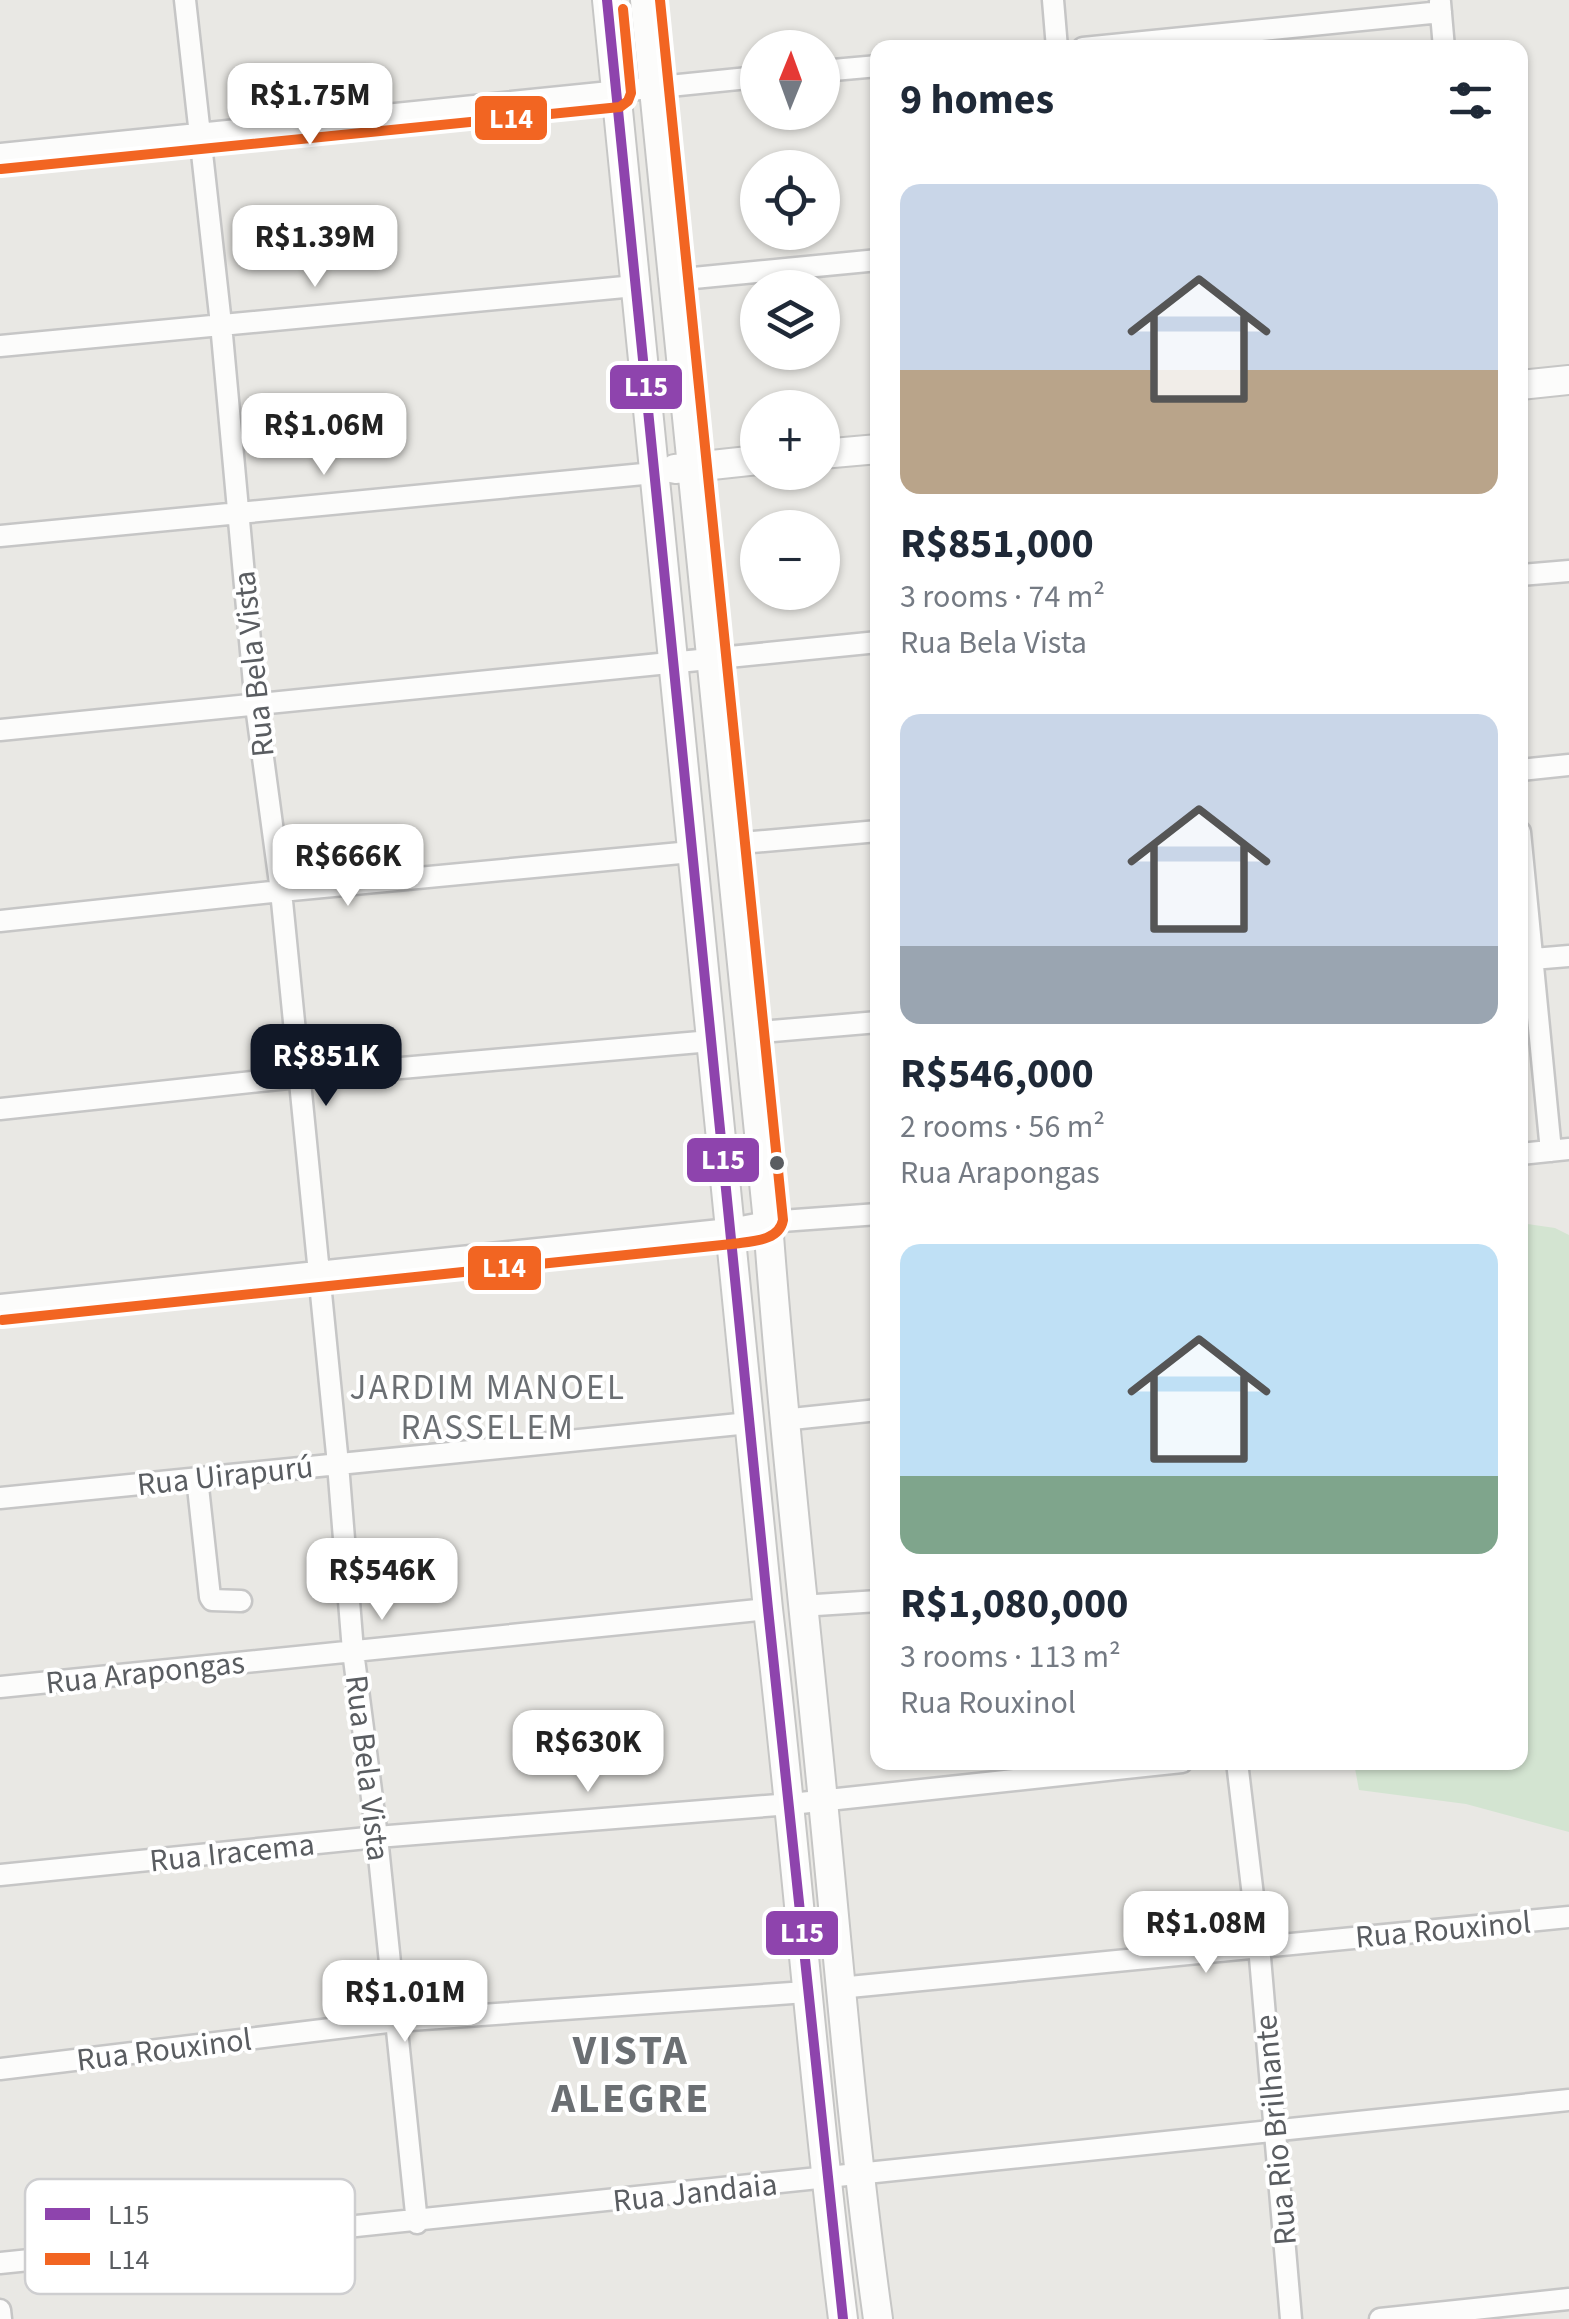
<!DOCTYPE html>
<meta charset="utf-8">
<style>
:root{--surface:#fff;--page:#f6f6f7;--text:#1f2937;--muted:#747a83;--accent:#111827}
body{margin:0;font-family:"Source Sans 3",sans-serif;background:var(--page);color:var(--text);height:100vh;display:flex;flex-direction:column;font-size:38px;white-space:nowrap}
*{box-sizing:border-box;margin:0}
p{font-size:32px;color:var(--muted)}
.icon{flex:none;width:55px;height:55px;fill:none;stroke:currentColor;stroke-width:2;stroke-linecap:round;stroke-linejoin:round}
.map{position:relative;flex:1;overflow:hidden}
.sheet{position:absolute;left:870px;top:40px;width:658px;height:1730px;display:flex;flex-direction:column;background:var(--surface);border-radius:20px;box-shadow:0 2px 8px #0004}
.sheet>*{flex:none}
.needle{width:65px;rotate:1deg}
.fabs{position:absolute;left:740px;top:30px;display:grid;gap:20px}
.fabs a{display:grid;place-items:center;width:100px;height:100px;border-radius:50%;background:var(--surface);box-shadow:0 2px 8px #0004;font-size:50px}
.price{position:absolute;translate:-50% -85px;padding:0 22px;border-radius:20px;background:#fff;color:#222;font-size:32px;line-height:65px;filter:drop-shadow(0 2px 5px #0008)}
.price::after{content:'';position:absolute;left:50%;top:60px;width:30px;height:22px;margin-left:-15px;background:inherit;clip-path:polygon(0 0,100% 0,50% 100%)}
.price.current{background:var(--accent);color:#fff}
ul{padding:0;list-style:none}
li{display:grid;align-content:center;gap:20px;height:530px;padding:0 30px}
li span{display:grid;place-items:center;height:310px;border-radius:20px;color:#555}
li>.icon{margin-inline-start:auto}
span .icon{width:180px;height:180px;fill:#fffc;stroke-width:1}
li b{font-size:42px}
h2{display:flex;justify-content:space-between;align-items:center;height:120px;padding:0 30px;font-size:42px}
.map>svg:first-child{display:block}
.green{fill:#d3e4d1}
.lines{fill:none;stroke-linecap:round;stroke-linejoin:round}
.street-casing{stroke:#c6c6c6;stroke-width:25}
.secondary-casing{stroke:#c6c6c5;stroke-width:32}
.street{stroke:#fcfcfb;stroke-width:20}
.secondary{stroke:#fcfcfb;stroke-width:28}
.bus-1-casing{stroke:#fff;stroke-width:18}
.bus-2-casing{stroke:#fff;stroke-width:18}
.bus-1{stroke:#8e44ad;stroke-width:10}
.bus-2{stroke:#f26522;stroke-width:10}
.bus-dot{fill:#5a5d61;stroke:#fff;stroke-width:4}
.labels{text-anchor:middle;stroke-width:8;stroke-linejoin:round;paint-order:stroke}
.street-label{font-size:32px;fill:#5a5d61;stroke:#fff}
.neighbourhood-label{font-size:35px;letter-spacing:2.5px;fill:#6b6f73;stroke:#fff}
.district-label{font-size:42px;font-weight:bold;letter-spacing:2.5px;fill:#6b6f73;stroke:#fff}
.key{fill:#fff;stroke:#ceced0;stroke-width:2.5}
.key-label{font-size:28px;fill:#5a5d61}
.line-badge{stroke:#fff;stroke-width:4}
.badge-label{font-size:28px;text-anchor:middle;font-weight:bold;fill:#fff}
</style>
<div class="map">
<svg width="1569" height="2319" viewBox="0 0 1569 2319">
<rect width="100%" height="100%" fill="#e9e8e4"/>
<!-- green -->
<path class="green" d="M1520,1223L1555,1228L1569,1235V1832L1466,1804L1359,1790L1354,1763L1520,1762Z"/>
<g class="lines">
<!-- street casing -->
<g class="street-casing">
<path id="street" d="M185,0L221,324L256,706L281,891L338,1464L353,1651L377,1837L417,2223
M1053,0L1057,48
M1440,2L1444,48
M1083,48L1441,12
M822,71L878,66
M0,154L758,77
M673,280L878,260
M0,346L635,286
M0,536L654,473
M1520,575L1569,571
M0,730L878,642
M1520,770L1569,765
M1520,832L1551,1151
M730,844L878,831
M0,921L281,891L691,852
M1521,960L1569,956
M749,1033L878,1022
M0,1109L298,1077L711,1041
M1520,1154L1569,1149
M0,1305L730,1229L768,1222L878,1214
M782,1420L878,1410
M197,1478L210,1597L212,1600L241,1601
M0,1498L749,1423
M801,1606L878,1601
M0,1687L768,1609
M1237,1762L1259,1946L1291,2319
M0,1875L377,1837L791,1804L1182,1762
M839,1988L1569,1917
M0,2069L396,2021L806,1992
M0,2263C523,2213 1046,2150 1569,2100
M0,2310L1,2319
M1380,2319L1569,2299"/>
</g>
<!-- secondary casing -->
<g class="secondary-casing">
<path id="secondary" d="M607,0L768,1609C796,1846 813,2083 843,2319
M645,0L768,1222C782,1415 804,1607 823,1801C840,1974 854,2147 878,2319
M1520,385L1569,380
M822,454L878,449
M675,469L758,460"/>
</g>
<!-- street -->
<use href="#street" class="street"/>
<!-- secondary -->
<use href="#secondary" class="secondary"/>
<!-- bus-1 casing -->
<g class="bus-1-casing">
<path id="bus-1" d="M607,0L768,1609L843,2319"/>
</g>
<!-- bus-2 casing -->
<g class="bus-2-casing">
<path id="bus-2" d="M1,169L620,107L628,101L631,93L623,9
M2,1320L732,1244C750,1241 779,1242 783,1220L660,0"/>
</g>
<!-- bus-1 -->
<use href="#bus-1" class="bus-1"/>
<!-- bus-2 -->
<use href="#bus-2" class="bus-2"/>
</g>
<!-- markers -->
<circle class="bus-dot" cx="777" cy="1163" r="9"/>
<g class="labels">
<!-- street labels -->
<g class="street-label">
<text transform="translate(253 664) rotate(-96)" y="11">Rua Bela Vista</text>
<text transform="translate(225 1475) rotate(-6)" y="11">Rua Uirapurú</text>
<text transform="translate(145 1672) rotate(-6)" y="11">Rua Arapongas</text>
<text transform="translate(368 1768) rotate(83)" y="11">Rua Bela Vista</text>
<text transform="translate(232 1852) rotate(-6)" y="11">Rua Iracema</text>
<text transform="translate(1443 1929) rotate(-5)" y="11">Rua Rouxinol</text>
<text transform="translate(164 2049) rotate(-7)" y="11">Rua Rouxinol</text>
<text transform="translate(1275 2130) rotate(-95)" y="11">Rua Rio Brilhante</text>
<text transform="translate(695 2192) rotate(-6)" y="11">Rua Jandaia</text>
</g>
<!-- neighbourhood labels -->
<g class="neighbourhood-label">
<text x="488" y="1399">JARDIM MANOEL<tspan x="488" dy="40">RASSELEM</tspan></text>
</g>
<!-- district labels -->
<g class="district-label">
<text x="631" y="2064">VISTA<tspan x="631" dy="48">ALEGRE</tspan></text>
</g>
</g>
<!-- legend -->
<rect x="25" y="2179" width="330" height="115" rx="15" class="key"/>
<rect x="45" y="2208" width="45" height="12" fill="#8e44ad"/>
<rect x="45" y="2253" width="45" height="12" fill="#f26522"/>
<g class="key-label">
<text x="108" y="2224">L15</text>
<text x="108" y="2269">L14</text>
</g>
<g class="line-badge">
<rect x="473" y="94" width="76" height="48" rx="10" fill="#f26522"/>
<rect x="608" y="363" width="76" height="48" rx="10" fill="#8e44ad"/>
<rect x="685" y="1136" width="76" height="48" rx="10" fill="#8e44ad"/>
<rect x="466" y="1244" width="77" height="48" rx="10" fill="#f26522"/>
<rect x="764" y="1909" width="76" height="48" rx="10" fill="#8e44ad"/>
</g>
<g class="badge-label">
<text x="511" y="128">L14</text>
<text x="646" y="396">L15</text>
<text x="723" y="1169">L15</text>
<text x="504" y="1277">L14</text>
<text x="802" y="1942">L15</text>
</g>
</svg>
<div class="fabs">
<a><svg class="needle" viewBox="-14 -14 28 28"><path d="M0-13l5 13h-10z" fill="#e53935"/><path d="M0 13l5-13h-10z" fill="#747a83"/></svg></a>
<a><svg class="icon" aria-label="locate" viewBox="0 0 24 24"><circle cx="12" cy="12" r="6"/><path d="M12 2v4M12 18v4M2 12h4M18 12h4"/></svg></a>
<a><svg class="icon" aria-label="layers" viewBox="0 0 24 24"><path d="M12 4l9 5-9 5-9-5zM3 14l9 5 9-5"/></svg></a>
<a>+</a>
<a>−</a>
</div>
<b class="price" style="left:310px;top:148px">R$1.75M</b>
<b class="price" style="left:315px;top:290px">R$1.39M</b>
<b class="price" style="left:324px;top:478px">R$1.06M</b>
<b class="price" style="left:348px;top:909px">R$666K</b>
<b class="price current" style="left:326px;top:1109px">R$851K</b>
<b class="price" style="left:382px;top:1623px">R$546K</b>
<b class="price" style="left:588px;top:1795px">R$630K</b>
<b class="price" style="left:1206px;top:1976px">R$1.08M</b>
<b class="price" style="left:405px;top:2045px">R$1.01M</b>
<section class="sheet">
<h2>9 homes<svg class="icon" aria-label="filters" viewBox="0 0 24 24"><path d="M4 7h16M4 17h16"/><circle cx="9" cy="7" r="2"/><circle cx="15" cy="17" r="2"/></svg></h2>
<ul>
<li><span style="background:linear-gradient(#c9d6e8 60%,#b9a48a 0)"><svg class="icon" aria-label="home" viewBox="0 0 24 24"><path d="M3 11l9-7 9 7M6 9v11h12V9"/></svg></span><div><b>R$851,000</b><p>3 rooms · 74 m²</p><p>Rua Bela Vista</p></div></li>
<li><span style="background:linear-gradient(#c9d6e8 75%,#9aa5b1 0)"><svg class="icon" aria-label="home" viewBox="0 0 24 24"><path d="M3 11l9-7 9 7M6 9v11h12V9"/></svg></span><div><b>R$546,000</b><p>2 rooms · 56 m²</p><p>Rua Arapongas</p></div></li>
<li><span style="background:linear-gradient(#bfe0f5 75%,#7fa58c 0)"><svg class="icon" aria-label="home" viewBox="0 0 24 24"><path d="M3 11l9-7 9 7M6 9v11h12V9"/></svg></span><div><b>R$1,080,000</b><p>3 rooms · 113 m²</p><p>Rua Rouxinol</p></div></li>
</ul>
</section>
</div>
